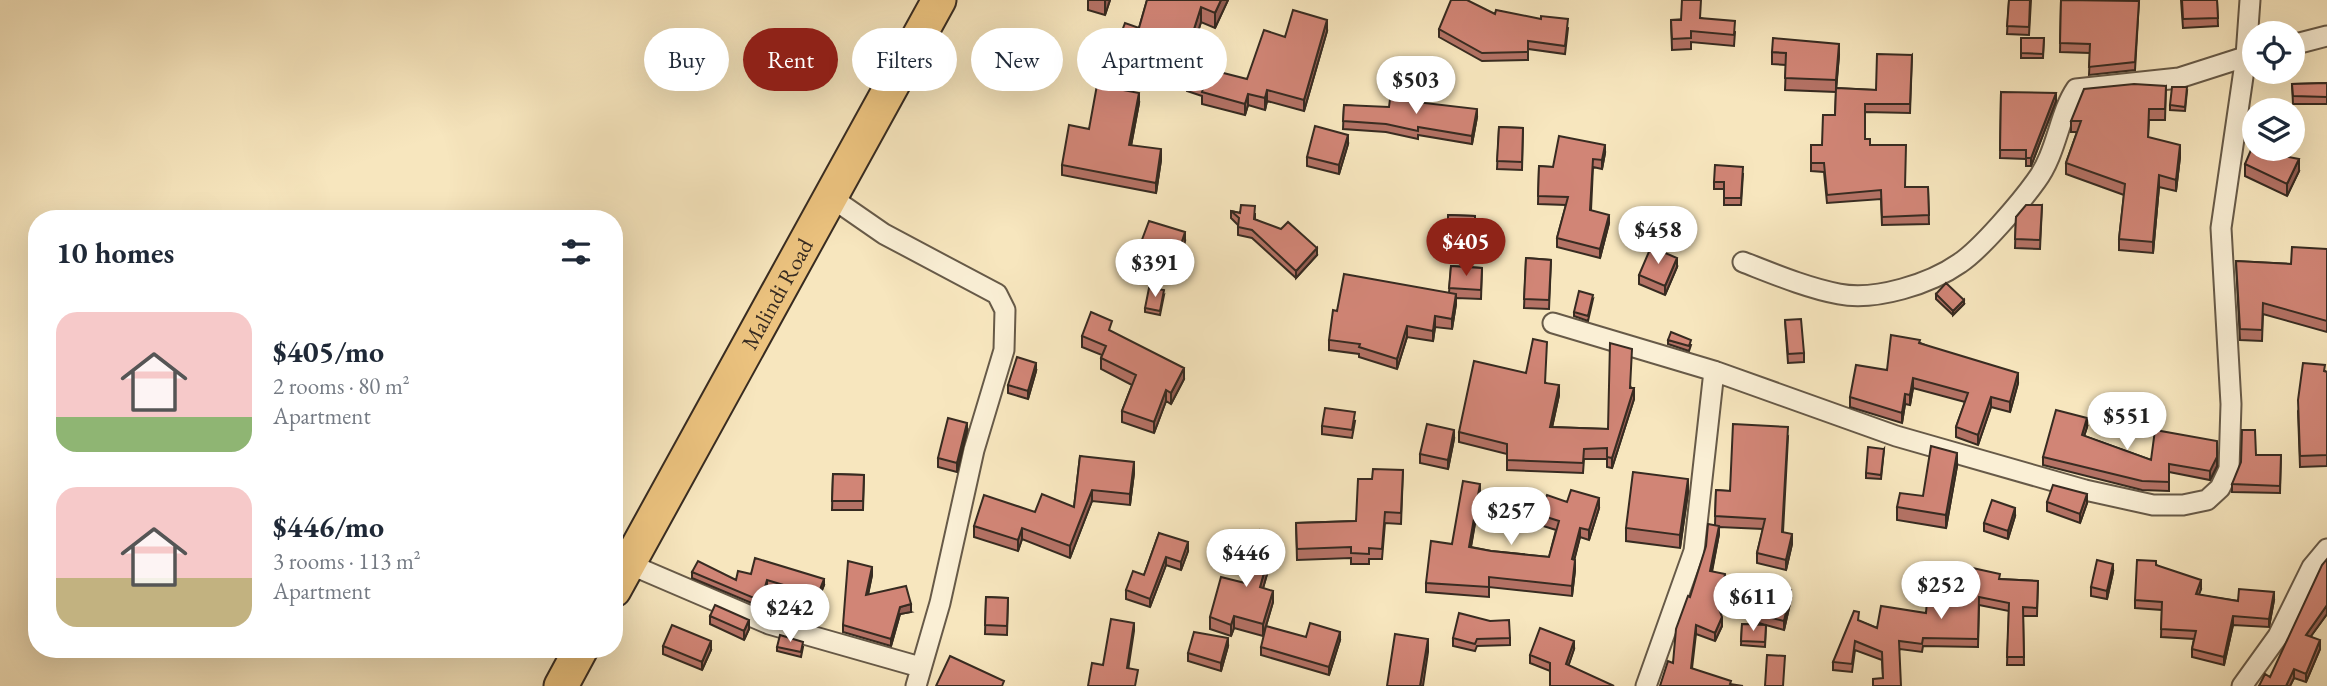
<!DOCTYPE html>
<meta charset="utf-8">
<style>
:root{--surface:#fff;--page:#f2f2f3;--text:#1f2937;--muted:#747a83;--accent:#8f2418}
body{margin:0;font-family:"EB Garamond",serif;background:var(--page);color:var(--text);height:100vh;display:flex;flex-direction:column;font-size:26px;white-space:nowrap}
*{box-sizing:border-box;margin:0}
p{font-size:23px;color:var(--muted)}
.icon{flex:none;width:38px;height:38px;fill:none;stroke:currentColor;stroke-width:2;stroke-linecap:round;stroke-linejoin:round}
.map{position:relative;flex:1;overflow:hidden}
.drawer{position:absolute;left:28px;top:210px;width:595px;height:448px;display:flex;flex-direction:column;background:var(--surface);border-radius:28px;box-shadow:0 7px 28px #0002}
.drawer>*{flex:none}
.hud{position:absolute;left:644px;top:28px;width:665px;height:63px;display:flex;gap:14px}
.controls{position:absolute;left:2242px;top:21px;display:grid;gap:14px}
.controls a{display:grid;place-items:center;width:63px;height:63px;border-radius:50%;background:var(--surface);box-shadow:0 7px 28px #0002;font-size:35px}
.price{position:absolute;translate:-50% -60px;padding:0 16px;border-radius:24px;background:#fff;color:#222;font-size:23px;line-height:46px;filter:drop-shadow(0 2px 4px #0008)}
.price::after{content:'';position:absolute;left:50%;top:42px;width:21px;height:16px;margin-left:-10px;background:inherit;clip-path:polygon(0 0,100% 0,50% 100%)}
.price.active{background:var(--accent);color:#fff}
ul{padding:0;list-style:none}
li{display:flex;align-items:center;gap:21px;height:175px;padding:0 28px}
li span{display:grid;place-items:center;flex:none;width:196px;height:140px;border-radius:21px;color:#555}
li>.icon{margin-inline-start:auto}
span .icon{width:84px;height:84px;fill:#fffc;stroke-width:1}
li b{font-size:30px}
h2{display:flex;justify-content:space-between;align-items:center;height:84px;padding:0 28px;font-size:30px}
.chip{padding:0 24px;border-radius:32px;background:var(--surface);box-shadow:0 7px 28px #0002;font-size:24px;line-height:63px}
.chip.active{background:var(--accent);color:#fff}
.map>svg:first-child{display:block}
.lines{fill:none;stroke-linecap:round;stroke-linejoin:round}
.minor-casing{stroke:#675a48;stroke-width:23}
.trunk-casing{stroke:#372b21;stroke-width:37}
.minor{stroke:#faefd5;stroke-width:19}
.trunk{stroke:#ecc37f;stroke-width:33}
.wall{fill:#b47265;stroke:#372b21;stroke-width:2}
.shaded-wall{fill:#925d53;stroke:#372b21;stroke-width:2}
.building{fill:#d18576;stroke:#372b21;stroke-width:2}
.labels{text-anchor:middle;stroke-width:6;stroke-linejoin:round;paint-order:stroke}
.street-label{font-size:23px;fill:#372b21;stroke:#faefd5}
</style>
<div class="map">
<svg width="2327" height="686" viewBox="0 0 2327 686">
<rect width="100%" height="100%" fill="#f7e6be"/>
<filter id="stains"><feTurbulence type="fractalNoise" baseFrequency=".00286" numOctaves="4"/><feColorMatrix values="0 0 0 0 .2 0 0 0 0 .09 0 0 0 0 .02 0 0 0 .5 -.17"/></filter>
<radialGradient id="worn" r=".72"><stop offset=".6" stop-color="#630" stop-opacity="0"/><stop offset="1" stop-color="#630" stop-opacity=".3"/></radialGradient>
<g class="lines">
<!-- minor casing -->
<g class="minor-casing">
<path id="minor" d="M2292,45L2327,36
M832,198L884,234L997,294L1005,310L1004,350L974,450L940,603L916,686
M1743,262C1774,274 1807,288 1839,294C1876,301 1930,284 1960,263C1981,249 2021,202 2036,181C2057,153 2059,114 2076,89L2179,78L2254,54
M1553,323L1714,371L1896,436L2085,490L2153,505H2183L2207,500L2220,488L2229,469L2231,404L2221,228L2246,56L2250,0
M629,564L769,624L920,667
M1646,686L1694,551L1714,371
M2242,686L2278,636L2312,567L2327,549"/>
</g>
<!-- trunk casing -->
<g class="trunk-casing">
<g id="trunk">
<path id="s1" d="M614,590L939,0"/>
<path d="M561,686L581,649"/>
</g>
</g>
<!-- minor -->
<use href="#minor" class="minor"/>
<!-- trunk -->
<use href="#trunk" class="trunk"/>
</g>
<!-- wall -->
<path class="wall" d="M1088,0H1110L1105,15L1088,10Z
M1147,0H1228L1215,28L1201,22L1188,63L1143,49L1138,61L1119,54V39L1139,28Z
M2009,0H2031L2029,35L2007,34Z
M2061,0L2139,1L2135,70L2089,75L2090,53L2060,52Z
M2181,0H2217L2218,26L2183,28Z
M1495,14L1568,28L1565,54L1528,49V60L1482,61L1439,37V29Z
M1701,18L1735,32L1734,46L1691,42V49L1672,50L1671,20Z
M1327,31L1304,111L1267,101L1265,110L1248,105L1245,115L1202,104V96L1187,91V80L1247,79L1285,37Z
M2021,38H2044L2043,58H2021Z
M1772,52L1839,55L1836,88L1876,90L1912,55L1910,113L1865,112V139L1905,187H1928L1929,224L1882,225L1881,199L1827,203L1824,172L1811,171V145H1822L1835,115L1836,92L1785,90L1786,65L1772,64Z
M2327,83V104H2293L2292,84Z
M2166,86L2165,120H2149L2148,137L2180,157L2176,191L2159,187L2153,253L2119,250V239L2124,195L2066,174V163L2077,132H2071V121Z
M2187,91L2185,111L2170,110V105Z
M2001,92L2056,101L2031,166H2026V159L2000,158Z
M1139,103L1131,146L1161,160L1156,193L1062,175V165L1089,129Z
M1344,105L1477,117L1472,144L1418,135V139L1386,132L1343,129Z
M1499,127L1523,128L1522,170L1497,169Z
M1348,144L1339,174L1307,166V157Z
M1605,153L1602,169L1593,167L1591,210L1609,223L1600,258L1557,247V238L1566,205L1538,204L1539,166L1553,167Z
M2245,164L2299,171L2287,196L2245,176Z
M1743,174L1741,205H1724V189H1714V182Z
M2042,205L2040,249L2015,248L2016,217Z
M1231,211L1240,213L1255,214V219L1317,255L1296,278L1252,238L1238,235V225L1231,218Z
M1448,215L1475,216V241L1448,240Z
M1185,241L1177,266L1140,254V245Z
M2327,249V332L2263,314L2262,341L2240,340L2236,261L2291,264Z
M1526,258L1551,260L1549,309L1524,308Z
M1451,266L1482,268L1481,299L1456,298V304L1452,329L1435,327L1433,341L1407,337L1397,369L1359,357V354L1329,350V340L1449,293Z
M1677,267L1665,295L1639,284V275Z
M1936,294L1964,304L1953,315L1936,299Z
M1164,295L1160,315L1145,312V308Z
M1593,299L1588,321L1574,316V312Z
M1785,320L1804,353V362L1788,363Z
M1112,332L1184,379L1171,404L1166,401L1154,433L1122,422V411L1132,385L1101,369V358L1102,355L1082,347V336Z
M1668,340L1691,345L1689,351L1668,344Z
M1920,343L2018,383L2010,412L1991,407L1978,445L1956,437V427L1965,402L1913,388L1910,405L1905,404L1902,423L1850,407V397L1887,370Z
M1036,371L1028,399L1008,393V385Z
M2325,371L2327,372V466L2300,467L2298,411Z
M1546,383L1559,395L1552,427L1608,429L1631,388L1634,399L1612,468L1607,467V459H1584L1583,473L1507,470V454L1459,442V432Z
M1355,421L1352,438L1322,434V426Z
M2087,427L2084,436L2151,460L2217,466L2210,480L2169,472V491L2142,490L2043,465V457Z
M967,431L957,472L938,467V458Z
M1788,437L1783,532L1792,544L1786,570L1757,563V553L1763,529L1719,527V534L1712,572L1725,583L1720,612L1722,626L1715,641L1696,634L1660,686L1673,663L1715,525L1716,490L1730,491Z
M1454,439L1448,469L1420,463V454Z
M1884,449L1881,479L1866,478V473Z
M2256,455H2281L2280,493L2232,492V484Z
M1080,456L1134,473L1130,505L1092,501L1070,558L1022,539L1018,551L974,537V526L1035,512L1074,507Z
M1957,466L1946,528L1897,520V507L1923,496Z
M1403,470L1401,524L1385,523L1382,559H1369V564H1351V558L1297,560L1296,523L1356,521L1372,479Z
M833,474L864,475L863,510H832Z
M1688,492L1680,548L1626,541V528Z
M1480,494L1471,547L1491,551L1549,557L1556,530L1540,525V515L1567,502L1599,508L1589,540L1580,537L1574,560L1575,570L1572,596L1489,587V597L1426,592V583L1452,544Z
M2047,502L2087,503L2080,523L2047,511Z
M2015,516L2008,539L1984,531V523Z
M1159,533L1188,551L1181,570L1166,565L1150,607L1126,599V590L1144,575Z
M1275,546L1263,588L1273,602L1263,636L1234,628L1231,636L1210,629V617L1245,583Z
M2156,565L2201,589L2198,595L2238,601L2274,600L2269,627L2233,625L2224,665L2192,657V649L2194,639L2161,637L2162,610L2135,608V600Z
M692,572L736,580L751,574L824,585L809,622L791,618V612L798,595L767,586L761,607L692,578Z
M2113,572L2107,599L2091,596V587Z
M872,575L868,595L911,612L900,614L891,646L843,632V625Z
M2000,579L2038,581L2037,616H2023L2024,665H2007L2009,611L1979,605L1978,647L1923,646L1922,652L1900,649L1883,678L1882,660L1855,650L1852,672L1833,670V662L1859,621L1877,628L1926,613L1963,591Z
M986,597L1008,598L1007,635L985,634Z
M1791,599L1784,630L1766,625L1765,647L1741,645L1742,624L1765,625L1759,623V615Z
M2327,614L2311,636L2320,649L2306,682L2294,678L2290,686H2259L2270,677Z
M710,616L749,629L744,640L710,624Z
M1306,637L1340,640L1329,675L1261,655V647Z
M1453,638H1510V645L1477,646L1475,651L1453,646Z
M663,646L711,650L702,670L663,654Z
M1228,646L1221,671L1188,661V653Z
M777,647H803L801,657L777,651Z
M1574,649L1568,666L1550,671L1530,663V655Z"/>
<!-- shaded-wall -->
<path class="shaded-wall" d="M1105,0H1110L1105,15Z
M1221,0H1228L1215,28V13Z
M1201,7V22L1188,63V48Z
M1327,20V31L1304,111V100Z
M1143,34V49L1138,61V46Z
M1839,44V55L1836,92V80Z
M1267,90V101L1265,110V98Z
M1139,93V103L1129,156V145Z
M2056,93V101L2031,166V158Z
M1248,94V105L1245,115V104Z
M1477,109V117L1472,144V136Z
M1348,135V144L1339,174V165Z
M1605,145V153L1602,169V160Z
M2180,145V157L2176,191V180Z
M1161,149V160L1156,193V183Z
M2299,159V171L2287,196V184Z
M2159,175V187L2153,253V242Z
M1609,215V223L1600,258V249Z
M1185,232V241L1177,266V257Z
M1317,248V255L1296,278V271Z
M1677,258V267L1665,295V286Z
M1456,294V304L1452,329V319Z
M1964,300V304L1953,315V311Z
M1435,316V327L1433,341V331Z
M1407,326V337L1397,369V359Z
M1036,363V371L1028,399V391Z
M1184,368V379L1171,404V393Z
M2018,373V383L2010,412V402Z
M1913,378V388L1910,405V395Z
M1559,385V395L1550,437V427Z
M1634,388V399L1612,468V458Z
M1166,390V401L1154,433V422Z
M1905,394V404L1902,423V413Z
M1991,397V407L1978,445V435Z
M2087,418V427L2082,443V435Z
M967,423V431L957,472V463Z
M1454,430V439L1448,469V460Z
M2217,441V466L2210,480V471Z
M1957,453V466L1946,528V515Z
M1134,462V473L1130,505V494Z
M1688,479V492L1680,548V535Z
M1480,484V494L1469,557V547Z
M1092,490V501L1070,558V546Z
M2087,494V503L2080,523V514Z
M1599,498V508L1589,540V530Z
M2015,508V516L2008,539V531Z
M1719,526V534L1710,580V571Z
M1022,528V539L1018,551V540Z
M1580,528V537L1572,569V559Z
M1275,534V546L1260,599V587Z
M1792,534V544L1786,570V560Z
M1188,542V551L1181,570V562Z
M1166,557V565L1150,607V599Z
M1575,560V570L1572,596V586Z
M2113,564V572L2107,599V591Z
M872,567V575L866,603V595Z
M1725,574V583L1719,618V609Z
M824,579V585L809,622V617Z
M767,580V586L761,607V601Z
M2201,580V589L2196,603V594Z
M1791,590V599L1784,630V621Z
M1273,591V602L1263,636V624Z
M2274,592V600L2269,627V619Z
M911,604V612L900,614L891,646V639L900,607Z
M2327,605V614L2306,643V635Z
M1234,616V628L1231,636V625Z
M2233,616V625L2224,665V657Z
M1722,617V626L1715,641V633Z
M749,620V629L744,640V631Z
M1134,623V631L1127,677V668Z
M1696,625V634L1691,677V668Z
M1340,632V640L1329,675V667Z
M1228,638V646L1221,671V663Z
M1428,639V652L1423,686H1420Z
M2320,640V649L2306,682V674Z
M711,641V650L702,670V662Z
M1574,641V649L1566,673V664Z
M2294,669V678L2290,686H2286Z"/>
<!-- building -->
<path class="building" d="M1147,0H1221L1215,13L1201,7L1188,48L1143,34L1138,46L1119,39L1125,23L1139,28Z
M1451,0H1467L1495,14L1496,10L1541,19V16L1568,19L1565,46L1528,41V52L1482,53L1439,29Z
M1682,0H1701L1700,18L1735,21L1734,35L1691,31V38L1672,39L1671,20H1681Z
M2009,0H2030L2029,27L2007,26Z
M2061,0L2139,1L2135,62L2089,67L2090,44L2060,43Z
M2182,0H2217L2218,18L2183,19Z
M1293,10L1327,20L1304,100L1267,90L1265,98L1248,94L1245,104L1202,92L1204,85L1187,80L1192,65L1247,79L1264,30L1285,37Z
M1773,38L1839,44L1836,80L1785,78L1786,53L1772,52Z
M2021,38H2044L2043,54L2021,53Z
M1877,54L1912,55L1910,104H1865V139H1870V145H1906L1905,187H1928L1929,215L1882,217L1881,190L1827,195L1824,163H1811V145H1822L1823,115H1835L1836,88L1876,90Z
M2327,83V97L2293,96L2292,84Z
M2134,84L2166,86L2165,109H2149L2148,137L2180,145L2176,180L2159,175L2153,242L2119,239L2125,184L2066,163L2081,121H2071L2084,89Z
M1097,85L1139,93L1129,145L1161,149L1156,183L1062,165L1069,125L1089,129Z
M2172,87H2187L2185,107L2170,105Z
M2001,92L2056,93L2031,158H2026V150H2000Z
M1390,99L1477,109L1472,136L1418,127V131L1386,124L1343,121L1344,105L1389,107Z
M1315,126L1348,135L1339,165L1307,157Z
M1499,127L1523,128L1522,162L1497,161Z
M1559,136L1605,145L1602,160L1593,159L1590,210L1609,215L1600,249L1557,238L1568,197L1538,196L1539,166L1553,167Z
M2251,150L2299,159L2287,184L2245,164Z
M1715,165L1743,167L1741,198H1724V182H1714Z
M1241,205L1255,206L1254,219L1281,229L1288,222L1317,248L1296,271L1252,230L1238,227L1239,218L1231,211L1240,213Z
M2026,205H2042L2040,240L2015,239L2016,217Z
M1448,215L1475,216V232L1448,231Z
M1149,221L1185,232L1177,257L1140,245Z
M1651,247L1677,258L1665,286L1639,275Z
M2292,247L2327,249V321L2263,303L2262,330L2240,329L2236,261L2291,264Z
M1526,258L1551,260L1549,300L1524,299Z
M1451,266L1482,268L1481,290L1449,288Z
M1344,274L1456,294L1452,319L1435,316L1433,331L1407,326L1397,359L1359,347L1360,344L1329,340L1333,310L1337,311Z
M1946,283L1964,300L1953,311L1936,294Z
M1149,288L1164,290L1160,311L1145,308Z
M1579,291L1593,295L1588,316L1574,312Z
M1091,312L1112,321L1109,330L1184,368L1171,393L1166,390L1154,422L1122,411L1136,375L1101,358L1106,346L1082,336Z
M1801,319L1804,353L1788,354L1785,320Z
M1671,332L1691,340L1689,346L1668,340Z
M1891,335L1920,340L1919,343L2018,373L2010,402L1991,397L1978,435L1956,427L1968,393L1913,378L1910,395L1905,394L1902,413L1850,397L1856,365L1887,370Z
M1533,339L1547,342L1545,383L1559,385L1550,427L1608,429L1610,343L1632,349L1630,388H1634L1612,458L1607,457V448L1584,449L1583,463L1507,460V444L1459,432L1474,361L1526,373Z
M1017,357L1036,363L1028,391L1008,385Z
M2303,363L2325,365L2324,371L2327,372V455L2300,456L2298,400Z
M1325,408L1355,412L1352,430L1322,426Z
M2056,410L2087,418L2082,435L2151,460L2155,430L2217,441V457L2210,471L2169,464V482L2142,481L2043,457Z
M948,418L967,423L957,463L938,458Z
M1427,424L1454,430L1448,460L1420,454Z
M1733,424L1788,427L1782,532L1792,534L1786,560L1757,553L1765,519L1715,516L1716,490L1730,491Z
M2242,430H2255L2256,455H2281L2280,486L2232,484L2241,462Z
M1931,446L1957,453L1946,515L1897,507L1900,493L1923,496Z
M1868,447L1884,449L1881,475L1866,473Z
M1080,456L1134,462L1130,494L1092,490L1070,546L1022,528L1018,540L974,526L984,495L1035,512L1042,494L1074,507Z
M1373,469L1403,470L1401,513L1385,512L1382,549L1369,548V554L1351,553V547L1297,549L1296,523L1356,521L1358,479H1372Z
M1633,472L1688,479L1680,535L1626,528Z
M833,474L864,475L863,501H832Z
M1463,481L1480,484L1469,547L1491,551L1549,557L1559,521L1540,515L1547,495L1567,502L1571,490L1599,498L1589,530L1580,528L1572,559L1575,560L1572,586L1489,577V587L1426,583L1431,541L1452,544Z
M2053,485L2087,494L2080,514L2047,502Z
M1992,500L2015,508L2008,531L1984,523Z
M1708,524L1719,526L1710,571L1725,574L1719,609L1722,617L1715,633L1696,625L1691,668L1731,681L1730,684L1743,686H1660L1668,661L1673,663L1676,629L1688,596L1690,597L1706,546Z
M1260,530L1275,534L1260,587L1273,591L1263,624L1234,616L1231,625L1210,617L1221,577L1245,583Z
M1159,533L1188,542L1181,562L1166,557L1150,599L1126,590L1133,571L1144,575Z
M755,558L824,579L809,617L791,612L800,590L767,580L761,601L692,572L698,561L736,580L738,571L751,574Z
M2327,559V605L2306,635L2320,640L2306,674L2294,669L2286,686H2259L2265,674L2270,677L2322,565Z
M2097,560L2113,564L2107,591L2091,587Z
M2137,560L2156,561V565L2201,580L2196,594L2238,601L2239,589L2274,592L2269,619L2233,616L2224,657L2192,649L2196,631L2161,629L2162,602L2135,600Z
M848,561L872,567L866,595L906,586L911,604L900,607L891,639L843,625Z
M1968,567L2000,574L1999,579L2038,581L2037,608L2023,607L2024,657H2007L2009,603L1979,597L1978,639L1923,638L1922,644L1899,641L1901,686H1873V679L1883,678L1882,652L1855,641L1852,664L1833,662L1854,611L1859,612L1858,620L1877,628L1881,606L1926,613L1928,588L1963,591Z
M1766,584L1791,590L1784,621L1759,615Z
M986,597L1008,598L1007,626L985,625Z
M715,605L749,620L744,631L710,616Z
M1459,613L1490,621L1509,620L1510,638L1477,639L1475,644L1453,638Z
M1111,619L1134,623L1127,668L1138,670L1135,686H1088L1092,663L1103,665Z
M1310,623L1340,632L1329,667L1261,647L1266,626L1306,637Z
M1742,624L1766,625L1765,642L1741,641Z
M672,625L711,641L702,662L663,646Z
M1540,628L1574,641L1566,664L1614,686H1550V663L1530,655Z
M1194,632L1228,638L1221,663L1188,653Z
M1395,634L1428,639L1420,686H1387Z
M780,635L803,642L801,652L777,647Z
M1767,655L1785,656L1783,686H1765Z
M950,656L1004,681L1002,686H936Z"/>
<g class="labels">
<!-- street labels -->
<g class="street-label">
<text dy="8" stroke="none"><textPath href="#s1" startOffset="338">Malindi Road</textPath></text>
</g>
</g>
<rect width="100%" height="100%" filter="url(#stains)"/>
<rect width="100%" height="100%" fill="url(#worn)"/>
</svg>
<div class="controls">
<a><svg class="icon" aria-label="locate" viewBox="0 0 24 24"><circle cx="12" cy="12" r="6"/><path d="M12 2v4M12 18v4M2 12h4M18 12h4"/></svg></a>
<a><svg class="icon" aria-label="layers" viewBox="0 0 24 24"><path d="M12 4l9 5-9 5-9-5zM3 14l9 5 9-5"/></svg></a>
</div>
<b class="price" style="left:1416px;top:116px">$503</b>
<b class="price" style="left:1658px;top:266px">$458</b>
<b class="price active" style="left:1466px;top:278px">$405</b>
<b class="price" style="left:1155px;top:299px">$391</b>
<b class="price" style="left:2127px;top:452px">$551</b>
<b class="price" style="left:1511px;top:547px">$257</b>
<b class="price" style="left:1246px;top:589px">$446</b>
<b class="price" style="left:1941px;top:621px">$252</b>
<b class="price" style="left:1753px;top:633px">$611</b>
<b class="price" style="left:790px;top:644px">$242</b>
<div class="hud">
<a class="chip">Buy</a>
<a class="chip active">Rent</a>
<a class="chip">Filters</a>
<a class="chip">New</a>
<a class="chip">Apartment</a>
</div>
<section class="drawer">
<h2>10 homes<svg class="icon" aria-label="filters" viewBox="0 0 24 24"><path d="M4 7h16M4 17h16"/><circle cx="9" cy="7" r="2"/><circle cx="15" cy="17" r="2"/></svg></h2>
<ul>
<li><span style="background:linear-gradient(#f6c9c9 75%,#8fb573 0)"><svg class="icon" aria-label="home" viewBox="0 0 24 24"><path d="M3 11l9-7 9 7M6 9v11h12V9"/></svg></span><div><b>$405/mo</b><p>2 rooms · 80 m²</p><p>Apartment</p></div></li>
<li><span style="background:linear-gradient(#f6c9c9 65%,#c2b280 0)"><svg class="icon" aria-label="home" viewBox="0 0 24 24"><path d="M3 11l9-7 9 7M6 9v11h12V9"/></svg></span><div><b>$446/mo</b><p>3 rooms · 113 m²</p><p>Apartment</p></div></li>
</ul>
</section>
</div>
